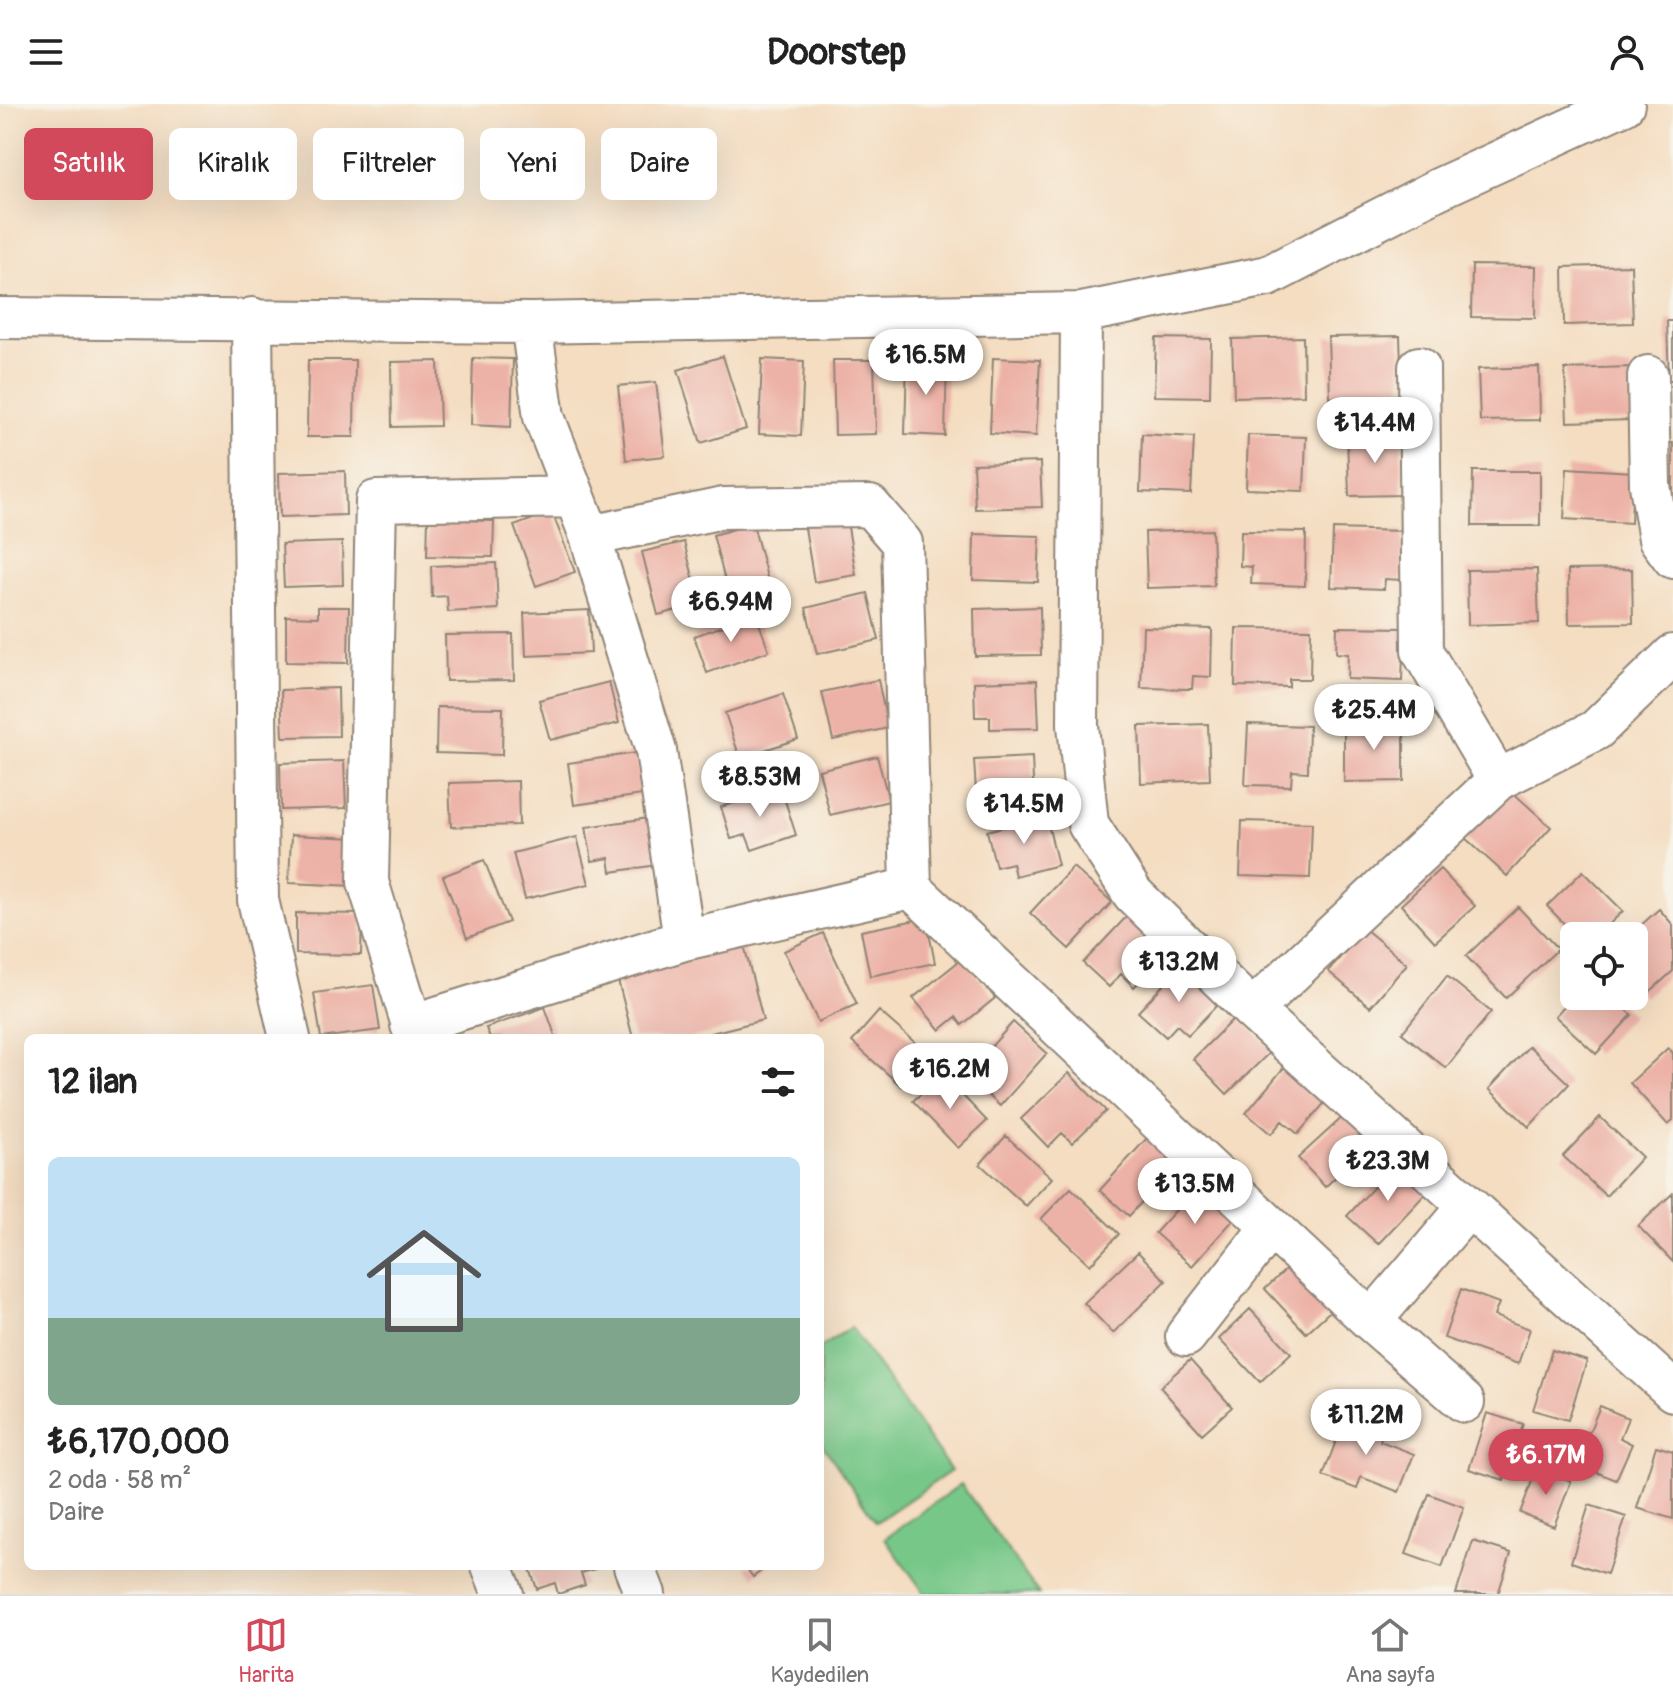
<!DOCTYPE html>
<html lang="tr">
<meta charset="utf-8">
<style>
:root{--surface:#fff;--page:#f2f2f2;--text:#222;--muted:#767676;--line:#e0e0e0;--accent:#d1495b}
body{margin:0;font-family:Pangolin,sans-serif;background:var(--page);color:var(--text);height:100vh;display:flex;flex-direction:column;font-size:30px;white-space:nowrap}
*{box-sizing:border-box;margin:0}
p{font-size:26px;color:var(--muted)}
.icon{flex:none;width:44px;height:44px;fill:none;stroke:currentColor;stroke-width:2;stroke-linecap:round;stroke-linejoin:round}
.map{position:relative;flex:1;overflow:hidden}
.details{position:absolute;left:24px;top:930px;width:800px;height:536px;display:flex;flex-direction:column;background:var(--surface);border-radius:12px;box-shadow:0 8px 32px #0002}
.details>*{flex:none}
.guide{position:absolute;left:24px;top:24px;width:800px;height:72px;display:flex;gap:16px}
.tools{position:absolute;left:1560px;top:818px;display:grid;gap:16px}
.tools a{display:grid;place-items:center;width:88px;height:88px;border-radius:12px;background:var(--surface);box-shadow:0 8px 32px #0002;font-size:40px}
.price{position:absolute;translate:-50% -68px;padding:0 18px;border-radius:28px;background:#fff;color:#222;font-size:26px;line-height:52px;filter:drop-shadow(0 2px 4px #0008)}
.price::after{content:'';position:absolute;left:50%;top:48px;width:24px;height:18px;margin-left:-12px;background:inherit;clip-path:polygon(0 0,100% 0,50% 100%)}
.price.current{background:var(--accent);color:#fff}
ul{padding:0;list-style:none}
li{display:grid;align-content:center;gap:16px;height:424px;padding:0 24px}
li+li{border-top:2px solid var(--line)}
li span{display:grid;place-items:center;height:248px;border-radius:12px;color:#555}
li>.icon{margin-inline-start:auto}
span .icon{width:144px;height:144px;fill:#fffc;stroke-width:1}
li b{font-size:34px}
h2{display:flex;justify-content:space-between;align-items:center;height:96px;padding:0 24px;font-size:34px}
.chip{padding:0 28px;border-radius:12px;background:var(--surface);box-shadow:0 8px 32px #0002;font-size:28px;line-height:72px}
.chip.current{background:var(--accent);color:#fff}
header{display:flex;justify-content:space-between;align-items:center;height:104px;padding:0 24px;background:var(--surface);font-size:36px;font-weight:800}
.tab-bar{display:flex;justify-content:space-around;align-items:center;height:112px;border-top:2px solid var(--line);background:var(--surface);font-size:22px;color:var(--muted)}
.tab-bar a{display:grid;justify-items:center;gap:4px}
.tab-bar .current{color:var(--accent)}
.map>svg:first-child{display:block}
.grass{fill:#77c788;stroke:#51795a;stroke-width:2}
.building{fill:#edb2a7}
.lines{fill:none;stroke-linecap:round;stroke-linejoin:round}
.minor-casing{stroke:#908476;stroke-width:44}
.minor{stroke:#fff;stroke-width:40}
</style>
<header><svg class="icon" aria-label="menu" viewBox="0 0 24 24"><path d="M4 6h16M4 12h16M4 18h16"/></svg>Doorstep<svg class="icon" aria-label="person" viewBox="0 0 24 24"><circle cx="12" cy="8" r="4"/><path d="M4 21q1-7 8-7t8 7"/></svg></header>
<div class="map">
<svg width="1673" height="1490" viewBox="0 0 1673 1490">
<rect width="100%" height="100%" fill="#f7f3e8"/>
<filter id="ink" filterUnits="userSpaceOnUse"><feTurbulence type="fractalNoise" baseFrequency=".0125" numOctaves="2"/><feDisplacementMap in="SourceGraphic" scale="16" xChannelSelector="R" yChannelSelector="G"/><feConvolveMatrix kernelMatrix="1 2 1 2 8 2 1 2 1" color-interpolation-filters="sRGB"/></filter>
<filter id="wash" filterUnits="userSpaceOnUse"><feTurbulence type="fractalNoise" baseFrequency=".006" numOctaves="4" result="noise"/><feDisplacementMap in="SourceGraphic" scale="32" xChannelSelector="R" yChannelSelector="G"/><feGaussianBlur stdDeviation="1.8" result="paint"/><feColorMatrix in="noise" values="0 0 0 0 0 0 0 0 0 0 0 0 0 0 0 0 0 1.4 0 .05"/><feComposite in="paint" operator="in"/></filter>
<g filter="url(#wash)">
<rect width="100%" height="100%" fill="#f4ddc1"/>
<!-- grass -->
<path class="grass" d="M851,1223L951,1367L876,1418L820,1337V1244Z
M961,1380L1039,1490H925L885,1434Z"/>
<g id="blocks">
<!-- building -->
<path class="building" d="M1472,161L1536,162L1535,214L1471,213Z
M1631,161L1633,219L1564,221L1563,163Z
M1667,217H1673V276H1669Z
M1400,232L1402,292L1330,294L1328,233Z
M1303,233L1304,291L1234,293L1232,235Z
M1156,234L1211,235L1210,293L1154,292Z
M723,252L746,325L701,339L678,266Z
M473,254L513,255L511,323L471,321Z
M993,254L1040,256L1036,332L990,329Z
M762,255L804,257L801,332L759,330Z
M907,255L947,256L945,332L905,330Z
M308,256H355L354,333H307Z
M833,256H874L876,330L835,331Z
M438,257L440,322L392,323L391,258Z
M1539,263L1540,316L1480,317L1478,265Z
M1630,263L1632,316L1567,318L1565,265Z
M656,278L665,352L626,356L618,282Z
M1401,329L1402,391L1349,392L1347,332Z
M1142,330L1194,333L1191,390L1140,388Z
M1248,331L1306,333L1304,387L1246,385Z
M1669,339H1673V390H1670Z
M1040,358L1042,403L975,405L973,360Z
M1567,364L1633,368L1631,419L1564,415Z
M345,367L346,411L280,413L279,369Z
M1473,367H1540V422H1472Z
M552,408L575,468L536,482L514,422Z
M846,411L856,471L814,478L804,418Z
M428,415L494,417L493,453L427,452Z
M753,420L772,492L732,503L713,431Z
M1333,425L1403,427L1401,476L1385,475L1384,485L1331,483Z
M1212,426L1214,482L1147,484L1145,428Z
M1241,427L1306,428L1305,482L1251,480L1252,463L1240,462Z
M974,430L1040,432L1038,478L973,476Z
M342,438L343,481L284,483L282,440Z
M684,438L700,500L658,511L642,448Z
M496,459L498,505L448,508L447,492L432,493L431,462Z
M1537,465L1539,519L1468,521L1467,466Z
M1632,465L1633,519L1569,520L1568,466Z
M868,489L879,536L817,550L806,504Z
M318,503H349L348,559L286,558V512L318,513Z
M1040,503L1041,551L975,552L974,505Z
M589,506L591,549L526,552L524,509Z
M756,511L769,547L707,569L694,532Z
M1143,523L1212,525L1211,573L1193,572L1192,585L1141,584Z
M1337,523L1404,524L1402,577L1347,575L1348,550L1336,549Z
M1236,524L1311,525L1310,575H1289V583L1235,582Z
M513,530L514,576L446,577L445,531Z
M878,576L888,624L833,636L822,588Z
M1037,576L1039,624L990,625V613H975L974,578Z
M609,578L619,619L550,636L539,596Z
M338,584L339,632L283,633L281,586Z
M783,590L798,635L740,654L725,609Z
M437,603L503,604L502,651L436,649Z
M1404,619V677L1344,678V620Z
M1208,620L1210,676L1141,679L1139,622Z
M1248,620L1309,622L1308,668L1292,667L1291,682L1245,681Z
M636,649L642,691L574,701L568,659Z
M877,652L889,697L830,711L819,666Z
M1032,653L1034,700L977,703L974,656Z
M344,657L346,704L281,706L280,659Z
M518,677L519,721L451,723L449,679Z
M781,684L796,731L752,746L746,731L731,735L721,703Z
M1509,685L1551,723L1507,772L1464,733Z
M1046,712L1058,761L1015,772L1012,759L996,763L987,727Z
M649,714L657,761L611,768L609,754L592,757L586,723Z
M1242,717L1312,719L1310,774L1240,772Z
M291,731L356,734L355,782L289,779Z
M577,733L589,780L525,795L513,749Z
M484,756L509,818L467,834L443,772Z
M1073,763L1112,798L1069,845L1030,809Z
M1440,765L1475,802L1435,838L1401,801Z
M1583,767L1623,807L1597,832H1576L1547,802Z
M1518,803L1558,845L1506,894L1466,852Z
M1659,805L1673,821V867L1644,893L1634,882V832H1629Z
M296,809L362,810L361,851L296,850Z
M1129,810L1156,835L1150,842L1162,854L1134,883L1121,870L1109,883L1083,859Z
M926,814L935,859L870,872L861,827Z
M1365,825L1407,860L1370,903L1328,867Z
M823,829L857,900L818,918L784,847Z
M742,833L763,916L691,934H633L615,865Z
M963,854L995,894L962,921L956,913L940,926L913,894Z
M1181,862L1220,898L1188,931L1177,921L1166,933L1138,908Z
M1447,872L1491,908L1446,964L1402,929Z
M373,881L380,926L321,934L314,889Z
M1573,892H1612L1632,911L1596,950L1555,912Z
M545,903L556,934H490L486,924Z
M879,907L929,951L901,982L852,938Z
M1237,911L1272,946L1227,990L1193,955Z
M1013,918L1047,949L1000,1002L966,971Z
M1529,942L1569,980L1529,1023L1489,985Z
M1668,944L1673,949V1017L1668,1021L1630,979Z
M1286,961L1328,995L1298,1030L1282,1017L1271,1030L1246,1009Z
M1069,969L1106,1007L1072,1039L1062,1029L1048,1043L1021,1015Z
M942,970L987,1017L958,1044L913,997Z
M1346,1010L1382,1048L1348,1080L1339,1070L1325,1083L1298,1054Z
M1600,1013L1642,1053L1606,1092L1563,1052Z
M1006,1032L1052,1074L1026,1102L980,1060Z
M1147,1034L1176,1061L1129,1112L1100,1086Z
M1398,1057L1429,1086L1378,1140L1347,1112Z
M1199,1081L1235,1114L1192,1162L1155,1129Z
M1071,1084L1119,1130L1090,1161L1041,1115Z
M1673,1089V1158L1638,1122Z
M1138,1148L1166,1177L1113,1229L1084,1199Z
M1297,1155L1339,1199L1306,1229L1265,1185Z
M1461,1185L1499,1199L1494,1212L1530,1225L1518,1260L1444,1234Z
M1250,1205L1291,1249L1260,1278L1219,1235Z
M1552,1246L1587,1257L1568,1316L1533,1306Z
M1190,1256L1232,1303L1202,1330L1160,1283Z
M1600,1302L1628,1314L1620,1334L1632,1340L1616,1376L1576,1360Z
M1487,1309L1523,1320L1504,1376L1469,1365Z
M1346,1310L1384,1324L1380,1337L1414,1350L1399,1388L1361,1373L1357,1385L1323,1372Z
M1656,1342L1673,1347V1415L1637,1404Z
M1537,1364L1571,1377L1554,1422L1520,1409Z
M1429,1390L1464,1403L1442,1463L1406,1450Z
M1589,1401L1626,1413L1607,1470L1571,1458Z
M1473,1437L1511,1449L1498,1490H1456Z
M529,1462H602V1463L581,1469L585,1481L558,1490L555,1479L537,1485Z
M745,1462H768L753,1473Z"/>
</g>
</g>
<g filter="url(#ink)">
<use href="#blocks" fill-opacity="0" stroke="#908476" stroke-width="2"/>
<g class="lines">
<!-- minor casing -->
<g class="minor-casing">
<path id="minor" d="M1081,209L1078,621L1088,720L1133,790L1252,906L1673,1287
M0,214L531,219L1081,209L1268,172L1438,85L1624,0
M252,214L258,796L290,934
M531,219L544,313L590,432L656,647L684,836
M1419,263L1422,547L1498,676
M1648,272L1650,381L1659,435L1673,454
M590,432L723,404L870,402L902,439L911,784L1371,1217L1464,1298
M1252,906L1498,676L1596,626L1673,551
M411,921L684,836L911,784
M416,934L368,778L376,397L575,393
M1371,1217L1469,1102
M1186,1232L1271,1123
M492,1462L503,1490
M634,1462L645,1490"/>
</g>
<!-- minor -->
<use href="#minor" class="minor"/>
</g>
</g>
</svg>
<div class="tools">
<a><svg class="icon" aria-label="locate" viewBox="0 0 24 24"><circle cx="12" cy="12" r="6"/><path d="M12 2v4M12 18v4M2 12h4M18 12h4"/></svg></a>
</div>
<b class="price" style="left:926px;top:293px">₺16.5M</b>
<b class="price" style="left:1375px;top:361px">₺14.4M</b>
<b class="price" style="left:731px;top:540px">₺6.94M</b>
<b class="price" style="left:1374px;top:648px">₺25.4M</b>
<b class="price" style="left:760px;top:715px">₺8.53M</b>
<b class="price" style="left:1024px;top:742px">₺14.5M</b>
<b class="price" style="left:1179px;top:900px">₺13.2M</b>
<b class="price" style="left:950px;top:1007px">₺16.2M</b>
<b class="price" style="left:1388px;top:1099px">₺23.3M</b>
<b class="price" style="left:1195px;top:1122px">₺13.5M</b>
<b class="price" style="left:1366px;top:1353px">₺11.2M</b>
<b class="price current" style="left:1546px;top:1393px">₺6.17M</b>
<div class="guide">
<a class="chip current">Satılık</a>
<a class="chip">Kiralık</a>
<a class="chip">Filtreler</a>
<a class="chip">Yeni</a>
<a class="chip">Daire</a>
</div>
<section class="details">
<h2>12 ilan<svg class="icon" aria-label="filters" viewBox="0 0 24 24"><path d="M4 7h16M4 17h16"/><circle cx="9" cy="7" r="2"/><circle cx="15" cy="17" r="2"/></svg></h2>
<ul>
<li><span style="background:linear-gradient(#bfe0f5 65%,#7fa58c 0)"><svg class="icon" aria-label="home" viewBox="0 0 24 24"><path d="M3 11l9-7 9 7M6 9v11h12V9"/></svg></span><div><b>₺6,170,000</b><p>2 oda · 58 m²</p><p>Daire</p></div></li>
</ul>
</section>
</div>
<nav class="tab-bar">
<a class="current"><svg class="icon" aria-label="map" viewBox="0 0 24 24"><path d="M3 6l6-2 6 2 6-2v14l-6 2-6-2-6 2zM9 4v14M15 6v14"/></svg>Harita</a>
<a><svg class="icon" aria-label="saved" viewBox="0 0 24 24"><path d="M7 4h10v16l-5-4-5 4z"/></svg>Kaydedilen</a>
<a><svg class="icon" aria-label="home" viewBox="0 0 24 24"><path d="M3 11l9-7 9 7M6 9v11h12V9"/></svg>Ana sayfa</a>
</nav>
